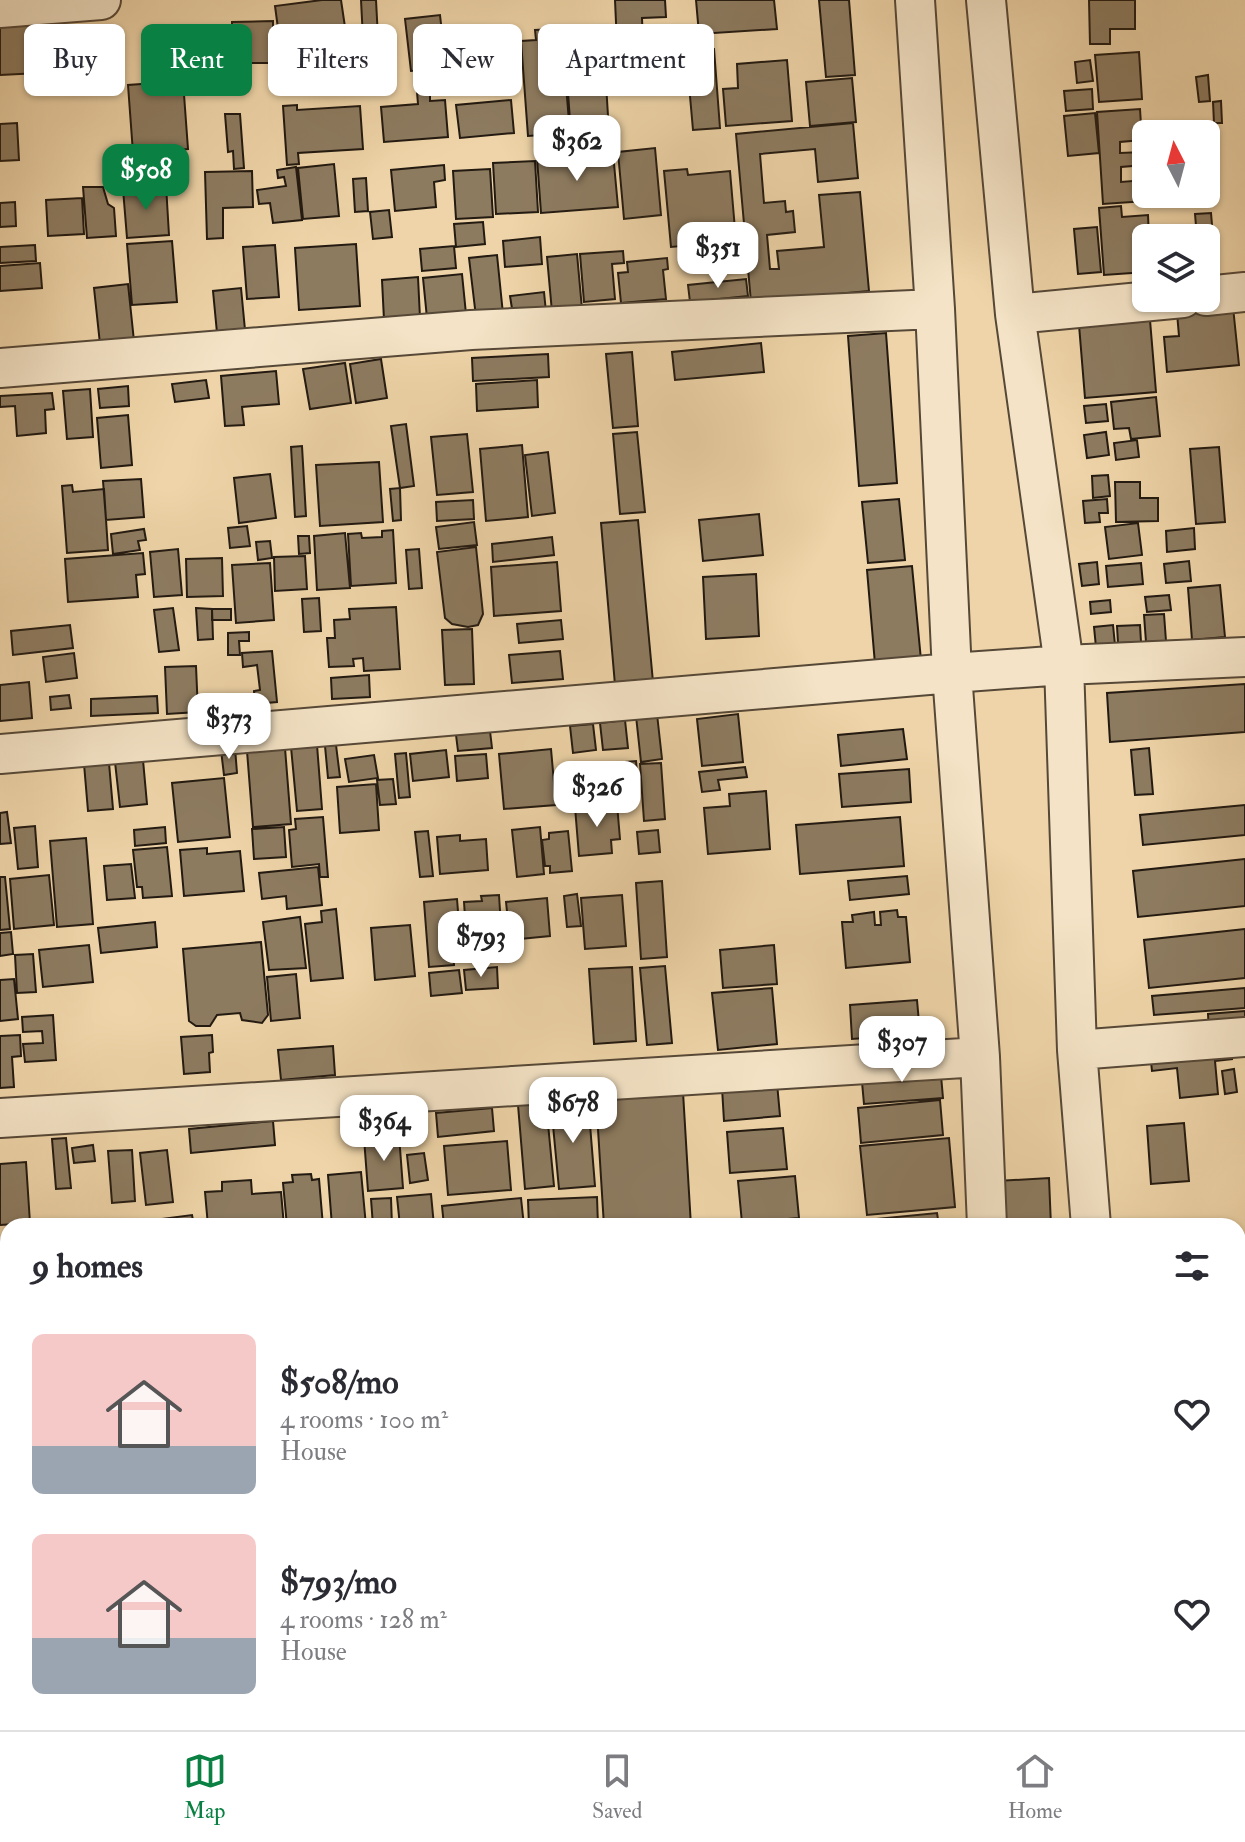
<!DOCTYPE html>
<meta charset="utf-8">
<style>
:root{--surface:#fff;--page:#f7f7f7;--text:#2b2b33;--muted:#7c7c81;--line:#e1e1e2;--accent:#0b8043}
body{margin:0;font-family:"IM FELL Double Pica",serif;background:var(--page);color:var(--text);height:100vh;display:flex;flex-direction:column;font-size:30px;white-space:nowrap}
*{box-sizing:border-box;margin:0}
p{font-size:26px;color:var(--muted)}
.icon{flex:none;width:44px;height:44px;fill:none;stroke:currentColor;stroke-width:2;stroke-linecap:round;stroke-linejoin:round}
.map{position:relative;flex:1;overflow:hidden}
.panel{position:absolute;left:0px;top:1218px;width:1246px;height:512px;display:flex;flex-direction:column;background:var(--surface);border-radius:24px 24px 0 0;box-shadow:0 2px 6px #0004}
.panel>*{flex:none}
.banner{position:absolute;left:24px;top:24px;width:800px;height:72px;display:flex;gap:16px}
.needle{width:52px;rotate:354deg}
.fabs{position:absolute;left:1132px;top:120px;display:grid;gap:16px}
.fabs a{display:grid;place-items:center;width:88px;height:88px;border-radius:12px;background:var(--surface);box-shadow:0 2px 6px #0004;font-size:40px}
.price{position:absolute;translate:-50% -68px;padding:0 18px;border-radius:16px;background:#fff;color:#222;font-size:26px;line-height:52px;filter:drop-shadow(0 2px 4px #0008)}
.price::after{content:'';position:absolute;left:50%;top:48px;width:24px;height:18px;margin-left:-12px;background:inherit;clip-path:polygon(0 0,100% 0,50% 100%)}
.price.current{background:var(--accent);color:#fff}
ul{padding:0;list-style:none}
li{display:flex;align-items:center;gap:24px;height:200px;padding:0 32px}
li span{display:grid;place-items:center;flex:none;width:224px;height:160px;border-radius:12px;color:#555}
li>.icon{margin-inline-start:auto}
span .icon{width:96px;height:96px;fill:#fffc;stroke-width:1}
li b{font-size:34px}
h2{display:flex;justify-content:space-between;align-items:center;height:96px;padding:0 32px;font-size:34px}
.chip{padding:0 28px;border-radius:12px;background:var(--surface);box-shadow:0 2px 6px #0004;font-size:28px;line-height:72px}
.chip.current{background:var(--accent);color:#fff}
.menu{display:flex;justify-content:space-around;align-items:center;height:112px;border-top:2px solid var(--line);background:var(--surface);font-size:22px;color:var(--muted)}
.menu a{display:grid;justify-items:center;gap:4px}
.menu .current{color:var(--accent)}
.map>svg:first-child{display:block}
.building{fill:#8d7b60;stroke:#231a11;stroke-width:2}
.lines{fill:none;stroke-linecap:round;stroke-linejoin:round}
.minor-casing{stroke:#564837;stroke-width:42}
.minor{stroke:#f4e3c6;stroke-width:38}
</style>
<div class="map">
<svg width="1245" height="1730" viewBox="0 0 1245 1730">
<rect width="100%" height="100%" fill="#eed4a8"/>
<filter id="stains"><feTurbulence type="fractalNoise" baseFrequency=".0025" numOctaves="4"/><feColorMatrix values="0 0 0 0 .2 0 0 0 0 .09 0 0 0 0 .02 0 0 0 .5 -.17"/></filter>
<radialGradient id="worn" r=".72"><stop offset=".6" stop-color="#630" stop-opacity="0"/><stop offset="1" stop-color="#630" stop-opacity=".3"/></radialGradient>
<!-- building -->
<path class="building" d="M322,0H341L345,27L279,36L275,6Z
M361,0H376L378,38L363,39Z
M615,0H665L666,17L642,18L643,43L617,45Z
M696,0H774L777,29L699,34Z
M819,0H849L855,75L826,77Z
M1089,0H1135V29H1110V44H1090Z
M35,13L39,73L0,75V15Z
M440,15L446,68L411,71L405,19Z
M273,21V63H232V22Z
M591,25L592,36L603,35L609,132L571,134L564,38L574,37V27Z
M554,29V39L562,38L570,133L528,136L521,41L536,40L535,30Z
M714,49L720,128L693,130L686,51Z
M1139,52L1142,99L1099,102L1095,55Z
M787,60L792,121L726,126L723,89L738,88L737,64Z
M1090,60L1093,81L1077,83L1075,62Z
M1208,75L1210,101L1199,102L1196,77Z
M852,78L856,122L810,126L806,82Z
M183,81L188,149L133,153L128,85Z
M1092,89L1093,109L1066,111L1064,91Z
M430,91V101L445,100L448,137L384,142L381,107L418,104L417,92Z
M511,100L514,133L460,138L456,105Z
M1221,101L1222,123H1214L1213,102Z
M297,105V110L360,106L363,149L298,153L299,164L287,165L283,106Z
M1140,109L1142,140L1120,142V153L1143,152L1144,165L1121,167V182L1145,180L1146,201L1103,204L1097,112Z
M1095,113L1099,153L1068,156L1064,116Z
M225,114H240L244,168L234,169L233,151L228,152Z
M17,123L19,160L0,161V124Z
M853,123L858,178L818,182L815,149L760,154L764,203L785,201L786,212L793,211L795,232L767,235L770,269H779L777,251L824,247L819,195L860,192L869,291L751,302L736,134Z
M655,148L661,215L624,219L618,152Z
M613,153L618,207L541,213L537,158Z
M535,161L538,212L496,214L493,163Z
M334,164L339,216L303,219L298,168Z
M444,165L445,180L434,182L436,207L395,211L391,170Z
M296,167L302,220L273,223L270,203L259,204L257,190L286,186L284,177L278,178L277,170Z
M490,169L493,217L456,219L453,171Z
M687,169L688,175L730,171L736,241L671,247L664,171Z
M252,171L253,207L223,208V238L207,239L205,172Z
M366,178L368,211L355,212L353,179Z
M166,185L169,235L127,238L123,189Z
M83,187H103L108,204L114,208L116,236L87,238Z
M82,198L84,234L48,236L46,200Z
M15,202L16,226L0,227V203Z
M1121,206L1122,217L1148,215L1149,238H1146V272L1104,275L1099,208Z
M389,210L392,237L373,239L370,212Z
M1211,213L1215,260L1206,261V238H1197L1195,214Z
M483,222L485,244L456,247L454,224Z
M1097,227L1101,272L1078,274L1074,229Z
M540,237L542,264L505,267L503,241Z
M172,241L177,302L132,305L127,244Z
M356,244L360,306L299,310L295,248Z
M35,245L36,261L0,263V247Z
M275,245L279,297L247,299L243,247Z
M454,246L456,268L422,271L420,249Z
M623,251L624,263L612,264L615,299L584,302L580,254Z
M577,254L582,309L552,312L547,257Z
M497,255L503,314L476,317L469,258Z
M667,258L668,269L663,270L666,299L621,303L618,273L628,272L627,262Z
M40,263L42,288L0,291V266Z
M462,274L466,314L427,318L423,278Z
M418,277L420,318L384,320L382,280Z
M746,279L748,296L690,302L688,285Z
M128,284L134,341L100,344L94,288Z
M241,288L245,330L217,333L213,291Z
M544,292L546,312L513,315L510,296Z
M1233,307L1239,365L1167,372L1164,337L1179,336L1177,313Z
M1150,320L1156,392L1085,398L1079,325Z
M886,333L897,483L859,486L848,336Z
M761,343L764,372L675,380L672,352Z
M632,352L638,426L613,428L606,354Z
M548,354L549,377L473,381L472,358Z
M381,359L387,398L356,403L350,364Z
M345,363L351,403L310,409L303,369Z
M276,371L279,404L242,407L244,425L225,426L221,376Z
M206,380L209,398L175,402L172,384Z
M537,380L538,407L477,411L476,384Z
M128,386L129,406L100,408L98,389Z
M90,389L93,437L67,439L63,391Z
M52,393L54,409L45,410L46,433L17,436L15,406L0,407V396Z
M1156,397L1160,436L1131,439L1129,428L1114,429L1111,402Z
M1106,404L1108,421L1086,423L1084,406Z
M128,415L132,465L101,468L97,418Z
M406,424L414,486L400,488L391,426Z
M637,432L645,512L620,514L613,434Z
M1106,432L1109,455L1087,458L1084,435Z
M467,434L473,492L437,495L431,437Z
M1137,440L1139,457L1116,460L1114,443Z
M522,445L528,517L486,521L480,449Z
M302,446L306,516L295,517L291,447Z
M1219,447L1225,522L1196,524L1190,449Z
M548,452L555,513L532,516L525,455Z
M379,462L383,522L320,526L316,465Z
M270,474L276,518L239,523L234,478Z
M1108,475L1110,496L1093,498L1092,476Z
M141,479L144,517L106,520L103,481Z
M1115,482H1140V498H1158V521L1116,522Z
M72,485L73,492L104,489L108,550L67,553L62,486Z
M400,488L401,520L393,521L390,489Z
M899,499L905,560L868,563L862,502Z
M1107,499L1108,513H1099L1100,522L1085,523L1083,501Z
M473,500L474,519L437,521L436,502Z
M759,514L763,555L703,561L699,520Z
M638,520L653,682L615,685L601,523Z
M474,522L477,545L439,549L436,527Z
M1138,523L1142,555L1109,559L1105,527Z
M247,526L250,546L230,548L228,528Z
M1194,528L1195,549L1167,552L1166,531Z
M144,529L146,540L138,541L140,550L113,554L111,534Z
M393,530L396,583L351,586L348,534L361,533L362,538L382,537V531Z
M345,533L350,588L317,590L314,536Z
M298,536H309L310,553L299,554Z
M552,537L554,555L493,562L492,544Z
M270,541L272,558L258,560L256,542Z
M476,547L483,614L478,625L468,627L452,624L445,618L437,552Z
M178,549L182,595L154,597L150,552Z
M419,549L422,588L409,589L406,550Z
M143,553L145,574L136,575L138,597L68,602L65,559Z
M305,556L307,589L275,591L274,557Z
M222,558L223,596L187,597L186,559Z
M1189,561L1191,581L1166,583L1164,564Z
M557,562L561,611L494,616L491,567Z
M1097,562L1099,584L1082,586L1079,564Z
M270,563L274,620L236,623L232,565Z
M1141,563L1143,584L1108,587L1106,566Z
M912,566L921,660L875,664L867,570Z
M756,574L759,636L706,639L703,577Z
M1220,585L1225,637L1192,640L1188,588Z
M1169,595L1171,610L1147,612L1145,597Z
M319,598L321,631L304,632L302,599Z
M1110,600L1111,612L1091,614L1090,602Z
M396,607L400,669L364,671L363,658L353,659L354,666L329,667L327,638H335L334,620L350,619L349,609Z
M173,608L179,650L159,652L154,610Z
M196,608L212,609L213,639L198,640Z
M212,609H231V620H212Z
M1164,614L1166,641L1146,642L1144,615Z
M561,620L563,639L519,643L517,624Z
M70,625L73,648L13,655L11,631Z
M1113,625L1115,645L1096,647L1094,627Z
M1140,625L1141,642L1118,643L1117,626Z
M472,629L474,684L445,685L442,630Z
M249,632V641H239L240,655H228V633Z
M272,651L277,702L255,704L254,691L260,690L257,665L243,667L242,653Z
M560,651L563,679L512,683L509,655Z
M74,653L77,678L46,682L43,657Z
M196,666L198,712L167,714L165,667Z
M369,675L370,697L332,699L331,678Z
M29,682L32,718L0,721V685Z
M1245,684V732L1110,742L1107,693Z
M69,695L71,708L51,710L50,697Z
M157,696L158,713L91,716V699Z
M657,714L662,759L641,762L636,716Z
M738,714L743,762L702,766L697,719Z
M625,720L628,748L603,750L600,723Z
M593,724L596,750L573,753L570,726Z
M903,729L907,759L841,766L838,735Z
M490,731L492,748L458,751L456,735Z
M317,745L322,809L297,811L291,747Z
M336,745L340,777L328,778L325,746Z
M235,748L237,773L224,775L221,750Z
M285,748L291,824L253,827L247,751Z
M1149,748L1153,794L1135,795L1131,750Z
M551,749L556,805L504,809L499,754Z
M446,750L449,777L413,781L410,754Z
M406,753L410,797L399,798L395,754Z
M486,754L488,778L457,781L455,756Z
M374,755L378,778L349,782L345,759Z
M143,760L147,804L120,807L115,762Z
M636,761L639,797L576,801L574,766Z
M109,763L113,809L88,811L84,764Z
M661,763L665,819L644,821L640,764Z
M745,767L747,777L718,780L720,790L702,792L699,772Z
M909,769L911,802L842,807L839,774Z
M224,778L230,837L178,842L172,783Z
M393,779L396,804L380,805L377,780Z
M376,784L379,830L340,833L337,787Z
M766,791L770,849L708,854L704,808L730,806L729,794Z
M617,804L620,839L611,840L612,853L579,856L575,807Z
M1245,805V835L1143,845L1140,815Z
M7,812L11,843L0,844V813Z
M323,817L328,877H320L319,864L292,867L289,830L296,829L295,819Z
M900,817L904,866L800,874L796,825Z
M35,826L38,867L18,869L14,828Z
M165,827L166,843L135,846L134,830Z
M284,827L286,857L254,859L252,829Z
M540,827L544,874L517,877L512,830Z
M658,830L660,852L639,854L637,832Z
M428,831L433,876L420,877L415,832Z
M568,831L572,871L550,873V866H545L542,840L549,839V833Z
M460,835V841L486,839L488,870L440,874L437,837Z
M86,838L93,924L57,927L50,841Z
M167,847L172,896L143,898L142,887H137L133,850Z
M207,848V854L240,851L244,891L184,896L180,850Z
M1245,859V906L1138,917L1133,871Z
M131,864L135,898L107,900L104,866Z
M318,867L322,905L287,909L286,896L262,899L259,873Z
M49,875L54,925L14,929L10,879Z
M907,876L909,894L850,900L848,881Z
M0,877H5L10,929L0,930Z
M662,881L667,957L641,959L636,883Z
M577,894L581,926L567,927L564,896Z
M499,895L503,958L468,961L464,902L482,901L481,896Z
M622,895L626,946L585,949L581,898Z
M547,898L550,936L510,940L506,902Z
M457,899L460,936L452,937L454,965L429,967L424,902Z
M336,909L343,978L311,981L305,924L322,922L321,911Z
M897,910L898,917H906L910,962L846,968L842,922H853L852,915L874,912L875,925H881L880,912Z
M300,917L306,968L269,970L263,922Z
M155,922L157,947L101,953L98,928Z
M410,925L415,976L375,980L371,928Z
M1245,929V978L1149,988L1144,940Z
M11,932L13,954L0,956V933Z
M261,942L268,1015L262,1023L242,1020L240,1013L217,1015L210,1026H196L189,1021L183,949Z
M89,945L93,982L43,987L39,950Z
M774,945L777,984L723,988L720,950Z
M33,954L36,992L17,993L15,955Z
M665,966L672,1043L647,1045L640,968Z
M497,967L498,988L466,990L464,970Z
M632,967L636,1041L594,1044L589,969Z
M459,970L462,993L431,996L429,973Z
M296,974L300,1018L271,1021L267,977Z
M14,979L18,1019L0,1021V980Z
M772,988L777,1044L718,1050L712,993Z
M1245,988V1008L1154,1015L1152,996Z
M917,1000L920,1034L852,1039L850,1005Z
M1245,1011V1029L1209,1031L1208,1014Z
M53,1015L56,1060L25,1062L23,1044L43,1043L42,1031L23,1032L22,1017Z
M20,1035L21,1056L12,1057L14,1087L0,1088V1036Z
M212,1035L213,1052L209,1053L210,1072L184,1074L181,1037Z
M1231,1045L1232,1059L1215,1061L1218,1094L1180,1098L1177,1068L1152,1071L1150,1053Z
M333,1046L335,1075L281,1080L278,1050Z
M940,1064L943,1098L864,1104L861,1071Z
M1234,1069L1237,1092L1225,1094L1222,1071Z
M777,1083L780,1116L724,1121L722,1088Z
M683,1092L691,1226H604L596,1097Z
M588,1100L595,1186L559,1189L551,1104Z
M940,1100L943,1135L861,1143L858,1108Z
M546,1103L554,1186L525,1189L518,1105Z
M492,1108L494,1131L438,1137L436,1113Z
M423,1112L425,1131L397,1134L395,1115Z
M273,1121L275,1145L191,1153L189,1129Z
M1184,1123L1189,1181L1151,1184L1147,1126Z
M783,1128L787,1169L730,1173L727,1132Z
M399,1135L403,1188L368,1191L364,1138Z
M66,1138L71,1188L56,1189L52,1139Z
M949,1138L955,1207L867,1215L860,1146Z
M507,1141L511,1190L448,1195L444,1146Z
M93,1145L95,1161L74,1163L72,1148Z
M132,1150L135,1201L112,1203L108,1151Z
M167,1150L173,1202L146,1205L140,1153Z
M424,1153L428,1180L410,1183L407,1155Z
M26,1162L30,1223L0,1225V1164Z
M361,1172L366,1226H332L328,1175Z
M311,1174L312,1180L319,1179L323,1226H287L283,1183L293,1182L292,1175Z
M795,1176L799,1218L742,1223L738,1181Z
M1049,1178L1051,1226H999L997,1181Z
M251,1180L252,1194L281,1192L284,1226H208L205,1192L222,1191V1182Z
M431,1194L434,1226H400L397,1197Z
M597,1197L598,1226H529L528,1200Z
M391,1198L392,1226H373L371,1199Z
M521,1198L524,1226H444L442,1206Z
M937,1213L939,1226H836V1223Z
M192,1215L194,1226H162L161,1219Z
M1245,1330V1378H1238V1331Z
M8,1529V1593H0V1530Z
M0,1614H8V1666H0Z
M8,1688V1722H25L26,1730H0V1689Z
M76,1722H111V1730H77Z
M150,1722H228L229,1730H151Z
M357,1722L358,1730H323L322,1724Z
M398,1722H436L437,1730H399Z
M630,1722H660L661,1730H631Z"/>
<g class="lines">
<!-- minor casing -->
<g class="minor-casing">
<path id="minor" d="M915,0L935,309L952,673L980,1057L987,1226
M986,0L1015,314L1064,665L1077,1050L1091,1226
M0,8L101,0
M1206,296L1245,292
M1015,314L1183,298
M0,368L471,330L935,309
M0,754L952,673L1064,665L1245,657
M1077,1050L1245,1037
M0,1118L980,1057
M1238,1402L1245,1401
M0,1496L8,1495
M1014,1722V1730
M1131,1722L1132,1730"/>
</g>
<!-- minor -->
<use href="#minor" class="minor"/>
</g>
<rect width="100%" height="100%" filter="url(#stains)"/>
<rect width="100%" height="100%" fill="url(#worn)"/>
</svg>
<div class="fabs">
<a><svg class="needle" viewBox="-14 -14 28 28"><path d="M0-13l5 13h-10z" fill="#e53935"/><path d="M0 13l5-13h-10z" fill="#7c7c81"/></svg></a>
<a><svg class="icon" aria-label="layers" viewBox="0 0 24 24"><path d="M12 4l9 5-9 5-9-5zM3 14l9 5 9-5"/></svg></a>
</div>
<b class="price" style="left:577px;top:183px">$362</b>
<b class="price current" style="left:146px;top:212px">$508</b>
<b class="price" style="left:718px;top:290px">$351</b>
<b class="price" style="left:229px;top:761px">$373</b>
<b class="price" style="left:597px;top:829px">$326</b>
<b class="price" style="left:481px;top:979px">$793</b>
<b class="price" style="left:902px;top:1084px">$307</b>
<b class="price" style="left:573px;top:1145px">$678</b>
<b class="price" style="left:384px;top:1163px">$364</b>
<div class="banner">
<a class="chip">Buy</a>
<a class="chip current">Rent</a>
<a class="chip">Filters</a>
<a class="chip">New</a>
<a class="chip">Apartment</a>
</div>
<section class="panel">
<h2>9 homes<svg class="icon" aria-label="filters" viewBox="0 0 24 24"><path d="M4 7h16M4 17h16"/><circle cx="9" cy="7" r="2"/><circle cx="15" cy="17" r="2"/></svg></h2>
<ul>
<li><span style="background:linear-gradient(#f6c9c9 70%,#9aa5b1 0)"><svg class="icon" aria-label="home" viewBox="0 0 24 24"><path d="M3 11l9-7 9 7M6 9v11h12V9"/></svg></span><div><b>$508/mo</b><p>4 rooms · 100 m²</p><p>House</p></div><svg class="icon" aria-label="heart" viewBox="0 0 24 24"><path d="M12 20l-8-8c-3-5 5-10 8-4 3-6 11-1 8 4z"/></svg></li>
<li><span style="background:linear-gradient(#f6c9c9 65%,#9aa5b1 0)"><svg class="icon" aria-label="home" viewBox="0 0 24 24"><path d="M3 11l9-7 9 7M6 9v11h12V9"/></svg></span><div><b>$793/mo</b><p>4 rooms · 128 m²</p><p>House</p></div><svg class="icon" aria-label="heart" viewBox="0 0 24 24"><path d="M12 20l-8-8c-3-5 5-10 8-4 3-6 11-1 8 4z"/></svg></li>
</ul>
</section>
</div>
<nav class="menu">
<a class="current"><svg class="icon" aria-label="map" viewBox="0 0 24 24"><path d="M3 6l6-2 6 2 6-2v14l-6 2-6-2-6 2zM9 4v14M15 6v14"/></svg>Map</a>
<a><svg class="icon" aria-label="saved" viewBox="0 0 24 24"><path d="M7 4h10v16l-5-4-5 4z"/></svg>Saved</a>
<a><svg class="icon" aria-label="home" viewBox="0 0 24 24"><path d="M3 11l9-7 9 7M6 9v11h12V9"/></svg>Home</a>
</nav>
